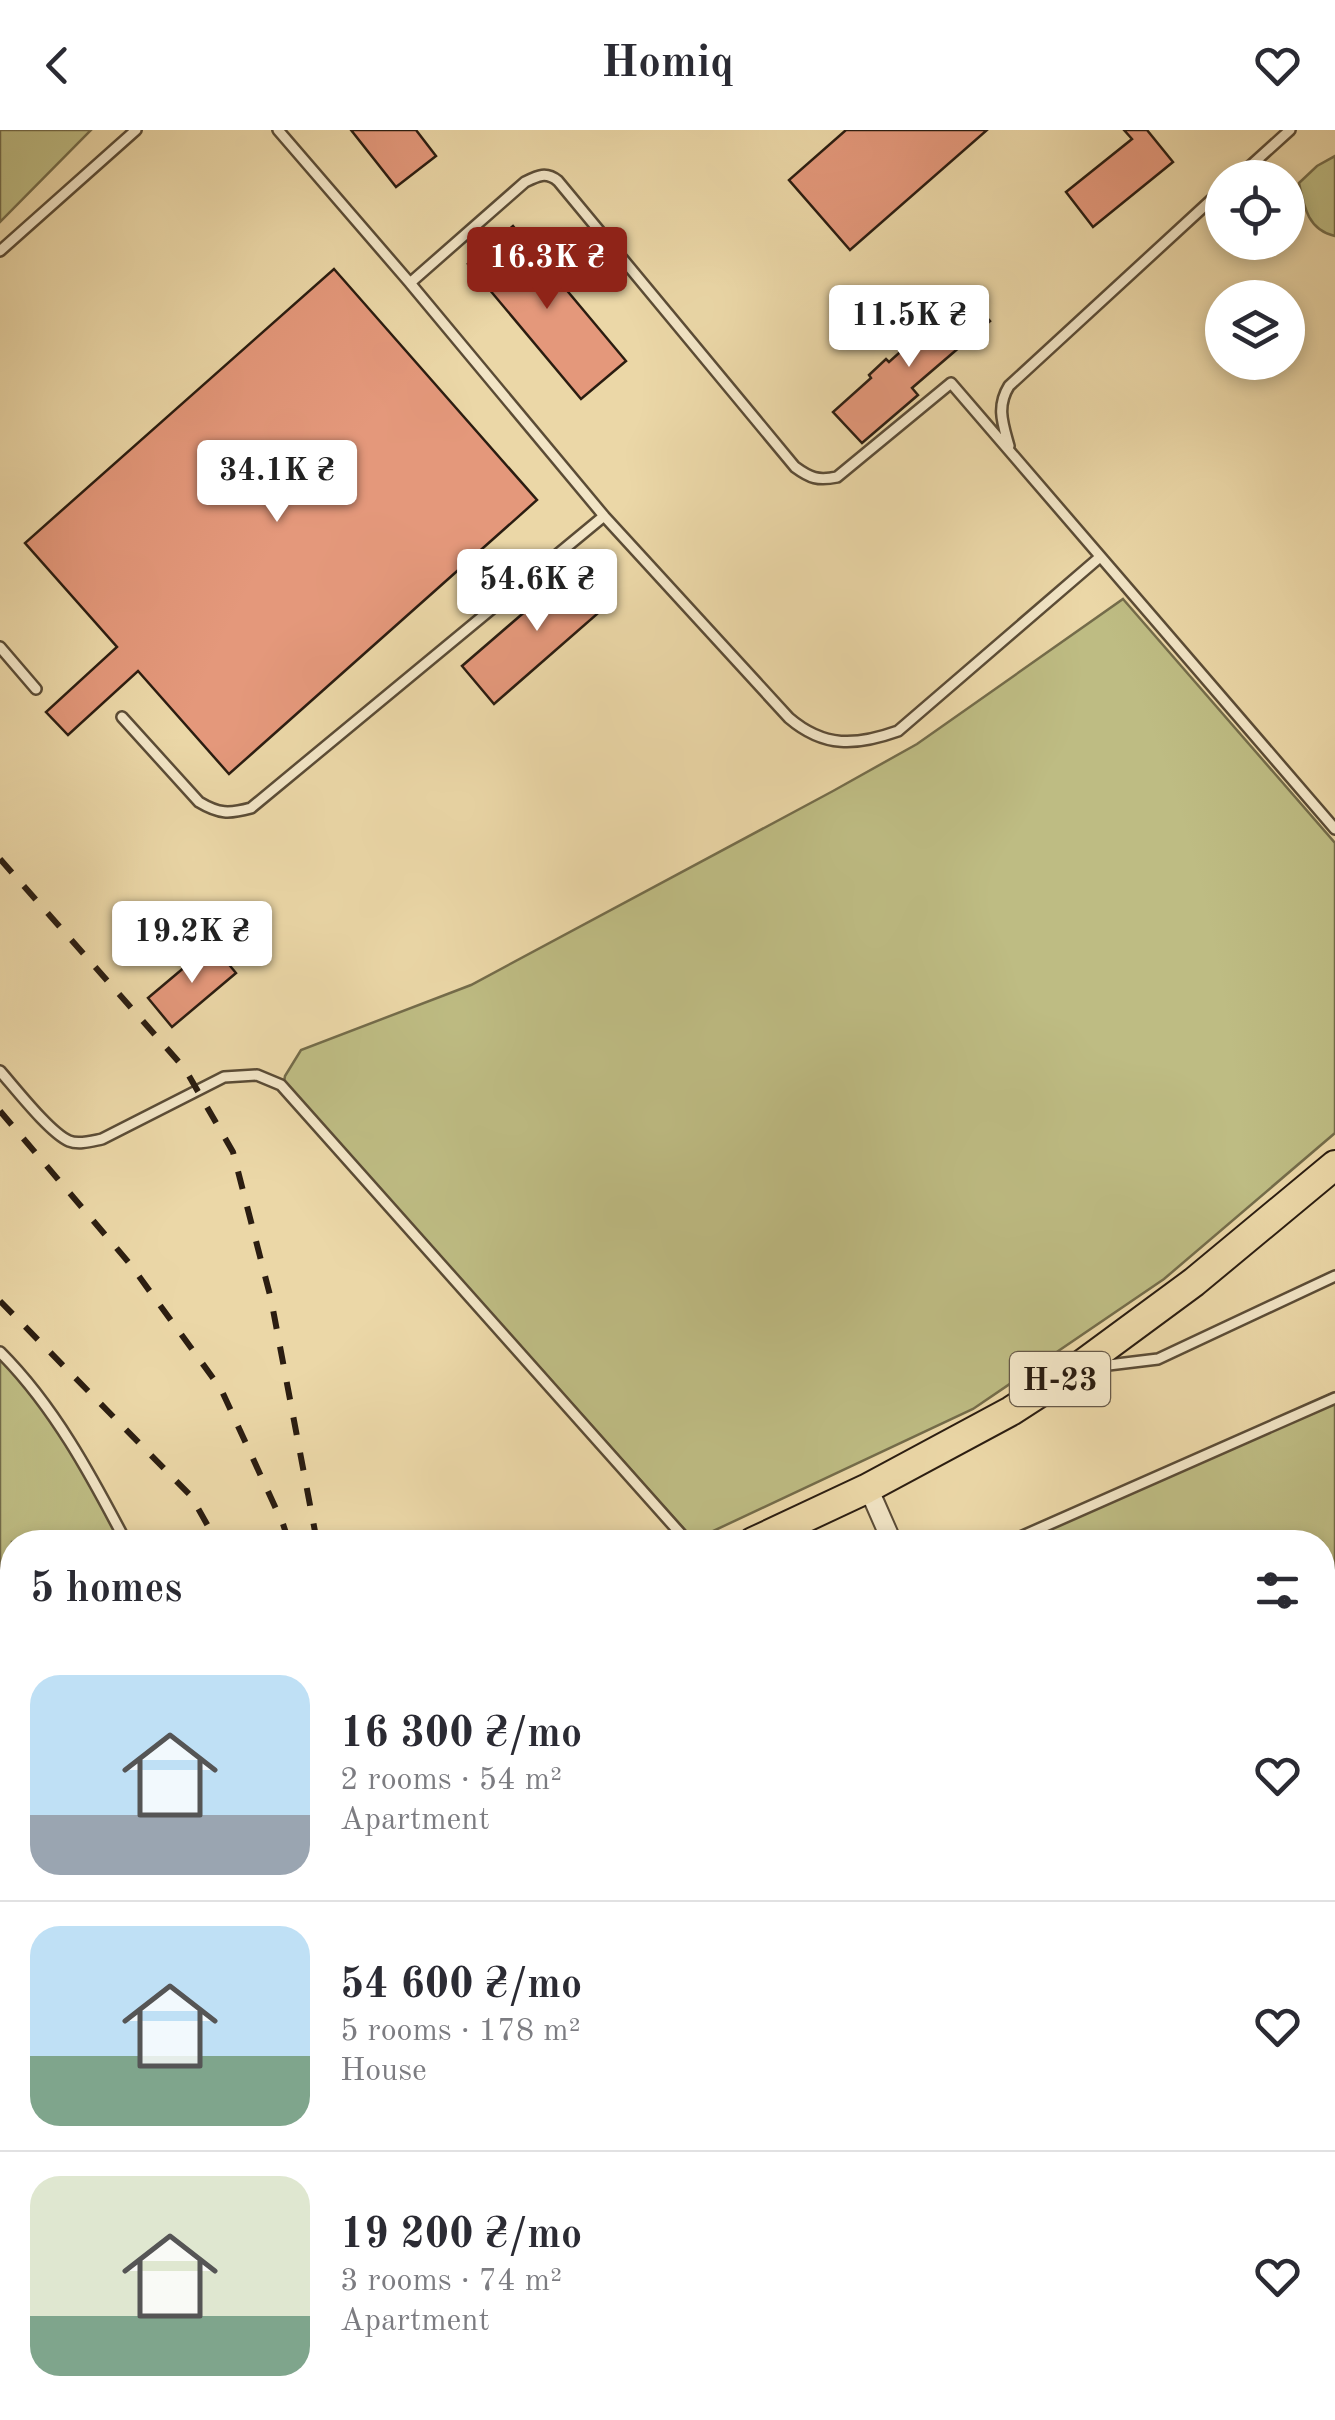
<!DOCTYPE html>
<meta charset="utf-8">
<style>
:root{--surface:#fff;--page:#f7f7f7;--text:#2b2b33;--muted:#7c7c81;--line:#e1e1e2;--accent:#8f2418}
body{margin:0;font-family:"Old Standard TT",serif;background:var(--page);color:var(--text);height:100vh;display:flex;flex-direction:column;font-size:38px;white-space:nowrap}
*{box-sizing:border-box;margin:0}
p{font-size:32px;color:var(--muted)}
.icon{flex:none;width:55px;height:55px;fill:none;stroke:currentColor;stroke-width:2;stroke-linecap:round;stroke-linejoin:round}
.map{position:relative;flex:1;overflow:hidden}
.details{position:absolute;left:0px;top:1400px;width:1335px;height:890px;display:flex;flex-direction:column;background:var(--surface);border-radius:40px 40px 0 0;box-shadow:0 5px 15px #0003}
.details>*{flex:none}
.tools{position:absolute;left:1205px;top:30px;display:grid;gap:20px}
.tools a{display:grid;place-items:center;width:100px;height:100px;border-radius:50%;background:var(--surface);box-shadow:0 5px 15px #0003;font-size:50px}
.price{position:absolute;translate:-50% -85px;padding:0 22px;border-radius:10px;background:#fff;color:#222;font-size:32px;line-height:65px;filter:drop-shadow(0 2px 5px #0008)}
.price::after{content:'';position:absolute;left:50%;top:60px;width:30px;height:22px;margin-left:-15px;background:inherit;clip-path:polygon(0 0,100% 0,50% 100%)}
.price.on{background:var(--accent);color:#fff}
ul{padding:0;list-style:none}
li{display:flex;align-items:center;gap:30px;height:250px;padding:0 30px}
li+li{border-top:2px solid var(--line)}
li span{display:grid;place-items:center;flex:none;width:280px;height:200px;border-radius:30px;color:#555}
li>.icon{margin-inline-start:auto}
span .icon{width:120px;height:120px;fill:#fffc;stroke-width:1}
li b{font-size:42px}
h2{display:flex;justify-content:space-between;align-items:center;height:120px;padding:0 30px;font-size:42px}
header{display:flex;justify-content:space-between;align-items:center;height:130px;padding:0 30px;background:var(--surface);font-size:45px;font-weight:600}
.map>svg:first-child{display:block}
.green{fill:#bebc83;stroke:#746c4a;stroke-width:2.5}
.building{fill:#e4987b;stroke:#2b1d11;stroke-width:2.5}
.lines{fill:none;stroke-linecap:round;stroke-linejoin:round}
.lane-casing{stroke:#5b4c36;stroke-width:14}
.street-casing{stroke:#5b4c36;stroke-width:22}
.primary-casing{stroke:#2b1d11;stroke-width:32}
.lane{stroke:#f2e5c6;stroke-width:9}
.street{stroke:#f2e5c6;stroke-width:18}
.primary{stroke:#ebd7a7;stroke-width:28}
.rail{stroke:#2b1d11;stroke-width:6;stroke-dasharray:18 18;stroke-linecap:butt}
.labels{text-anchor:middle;stroke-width:8;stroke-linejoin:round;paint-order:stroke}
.shield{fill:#f2e5c6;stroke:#675947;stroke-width:2.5}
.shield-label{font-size:32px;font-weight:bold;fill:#2b1d11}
</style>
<header><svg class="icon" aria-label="back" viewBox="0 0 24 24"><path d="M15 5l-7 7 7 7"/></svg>Homiq<svg class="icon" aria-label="heart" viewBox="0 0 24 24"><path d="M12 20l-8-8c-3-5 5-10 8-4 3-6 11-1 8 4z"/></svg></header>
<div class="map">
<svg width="1335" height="2290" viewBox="0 0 1335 2290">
<rect width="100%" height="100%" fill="#ebd7a7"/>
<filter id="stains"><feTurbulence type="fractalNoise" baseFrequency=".002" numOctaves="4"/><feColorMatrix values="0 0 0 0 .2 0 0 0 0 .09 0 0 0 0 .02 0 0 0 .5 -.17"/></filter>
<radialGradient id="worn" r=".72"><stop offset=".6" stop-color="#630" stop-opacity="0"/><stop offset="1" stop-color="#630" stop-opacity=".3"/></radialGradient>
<!-- green -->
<path class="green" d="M0,0H91L0,92Z
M1335,26V106C1308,100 1304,77 1299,53L1317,36Z
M1123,469L1335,713V1003L1164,1149L973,1279L694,1410L284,952L285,946L301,920L471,855L833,661L917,614Z
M0,1222L52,1284L126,1412H12V1666L0,1671Z
M1335,1262V2167L1323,2177L1322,1412H1007Z
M12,1834V2278H312L313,2290H0V1842Z
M1323,2258L1335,2273V2290H364V2278H1322Z"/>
<!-- building -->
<path class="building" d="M351,0H416L436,26L396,57Z
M846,0H987L850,120L789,50Z
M1124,0H1147L1173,32L1093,97L1066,62L1132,9Z
M513,96L626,231L581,269L468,134Z
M334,139L537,370L229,644L138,541L68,605L46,582L117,517L25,413Z
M966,163L990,191L912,258L918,265L862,313L833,282L871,248L869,245L886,229L889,232Z
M580,434L612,471L494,574L462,536Z
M212,814L236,843L172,897L148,868Z"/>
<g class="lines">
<!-- lane casing -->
<g class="lane-casing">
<path id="lane" d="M278,0L410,153
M1237,48L1290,0
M0,121L136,0
M1009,316C1003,294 996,277 1009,256L1222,60
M604,386L410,153L525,52C537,46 546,41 558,51L795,337C810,348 818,351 837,347L951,253L1335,699
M0,517L36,559
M122,587L199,672C219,684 229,684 251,678L604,386L789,588C824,618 856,616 898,601L1100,427
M0,941C15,958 50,1003 69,1011C79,1015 92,1011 102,1009L224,947L257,945L281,955L688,1412
M0,1222C54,1276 91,1345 126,1412
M1092,1237L1158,1229L1335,1146
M1009,1412L1335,1268
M1322,1466L1335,1460
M1322,1639L1335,1633
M1322,1811L1335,1805
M1322,1974L1335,1969
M0,2019L12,2014
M324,2278V2290
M424,2278L425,2290
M815,2278L820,2290
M41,2288L42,2290
M600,2290L628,2278
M1067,2290L1091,2278"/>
</g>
<!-- street casing -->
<g class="street-casing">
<path id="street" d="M866,1359L874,1371L892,1412"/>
</g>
<!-- primary casing -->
<g class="primary-casing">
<path id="primary" d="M753,1412L866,1359L1011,1281L1076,1239L1194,1152L1335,1035
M0,1763L12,1758"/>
</g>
<!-- lane -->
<use href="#lane" class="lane"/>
<!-- street -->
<use href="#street" class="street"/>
<!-- primary -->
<use href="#primary" class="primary"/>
<!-- rail -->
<path class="rail" d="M0,729L185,939L233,1022L271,1169L317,1412
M0,981L130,1134L221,1259L283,1394L289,1412
M0,1171L191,1366L217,1412
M1322,2194L1335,2184
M364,2278V2290
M1170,2290L1187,2278
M1197,2290L1216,2278"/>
</g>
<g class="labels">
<!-- shield labels -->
<rect class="shield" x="1010" y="1222" width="100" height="54" rx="8"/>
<g class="shield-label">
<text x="1060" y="1260">Н-23</text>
</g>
</g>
<rect width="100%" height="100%" filter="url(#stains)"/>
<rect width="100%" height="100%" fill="url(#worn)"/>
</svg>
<div class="tools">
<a><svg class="icon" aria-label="locate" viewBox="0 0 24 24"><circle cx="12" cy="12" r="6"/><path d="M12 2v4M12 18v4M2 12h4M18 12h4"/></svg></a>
<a><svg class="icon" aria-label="layers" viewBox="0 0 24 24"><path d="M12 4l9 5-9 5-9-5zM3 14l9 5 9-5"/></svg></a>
</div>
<b class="price on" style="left:547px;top:182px">16.3K ₴</b>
<b class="price" style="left:909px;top:240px">11.5K ₴</b>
<b class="price" style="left:277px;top:395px">34.1K ₴</b>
<b class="price" style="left:537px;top:504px">54.6K ₴</b>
<b class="price" style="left:192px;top:856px">19.2K ₴</b>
<section class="details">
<h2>5 homes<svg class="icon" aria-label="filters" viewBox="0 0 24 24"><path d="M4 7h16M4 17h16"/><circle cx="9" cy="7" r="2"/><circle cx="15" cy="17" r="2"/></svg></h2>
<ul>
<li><span style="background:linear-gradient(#bfe0f5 70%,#9aa5b1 0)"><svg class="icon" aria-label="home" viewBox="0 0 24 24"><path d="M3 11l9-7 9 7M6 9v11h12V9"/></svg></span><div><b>16 300 ₴/mo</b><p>2 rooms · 54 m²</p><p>Apartment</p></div><svg class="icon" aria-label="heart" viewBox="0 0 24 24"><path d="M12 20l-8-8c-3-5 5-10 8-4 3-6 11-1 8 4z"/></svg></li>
<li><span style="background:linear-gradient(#bfe0f5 65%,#7fa58c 0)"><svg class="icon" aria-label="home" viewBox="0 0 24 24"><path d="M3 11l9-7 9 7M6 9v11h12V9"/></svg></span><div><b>54 600 ₴/mo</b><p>5 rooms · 178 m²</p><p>House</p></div><svg class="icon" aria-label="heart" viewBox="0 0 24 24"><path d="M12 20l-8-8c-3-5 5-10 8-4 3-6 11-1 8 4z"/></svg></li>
<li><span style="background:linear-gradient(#dfe7d0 70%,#7fa58c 0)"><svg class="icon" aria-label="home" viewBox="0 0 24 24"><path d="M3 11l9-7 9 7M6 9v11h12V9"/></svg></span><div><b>19 200 ₴/mo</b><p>3 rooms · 74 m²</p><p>Apartment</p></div><svg class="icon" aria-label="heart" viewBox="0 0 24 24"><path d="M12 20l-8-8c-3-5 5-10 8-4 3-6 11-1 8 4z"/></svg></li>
</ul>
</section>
</div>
